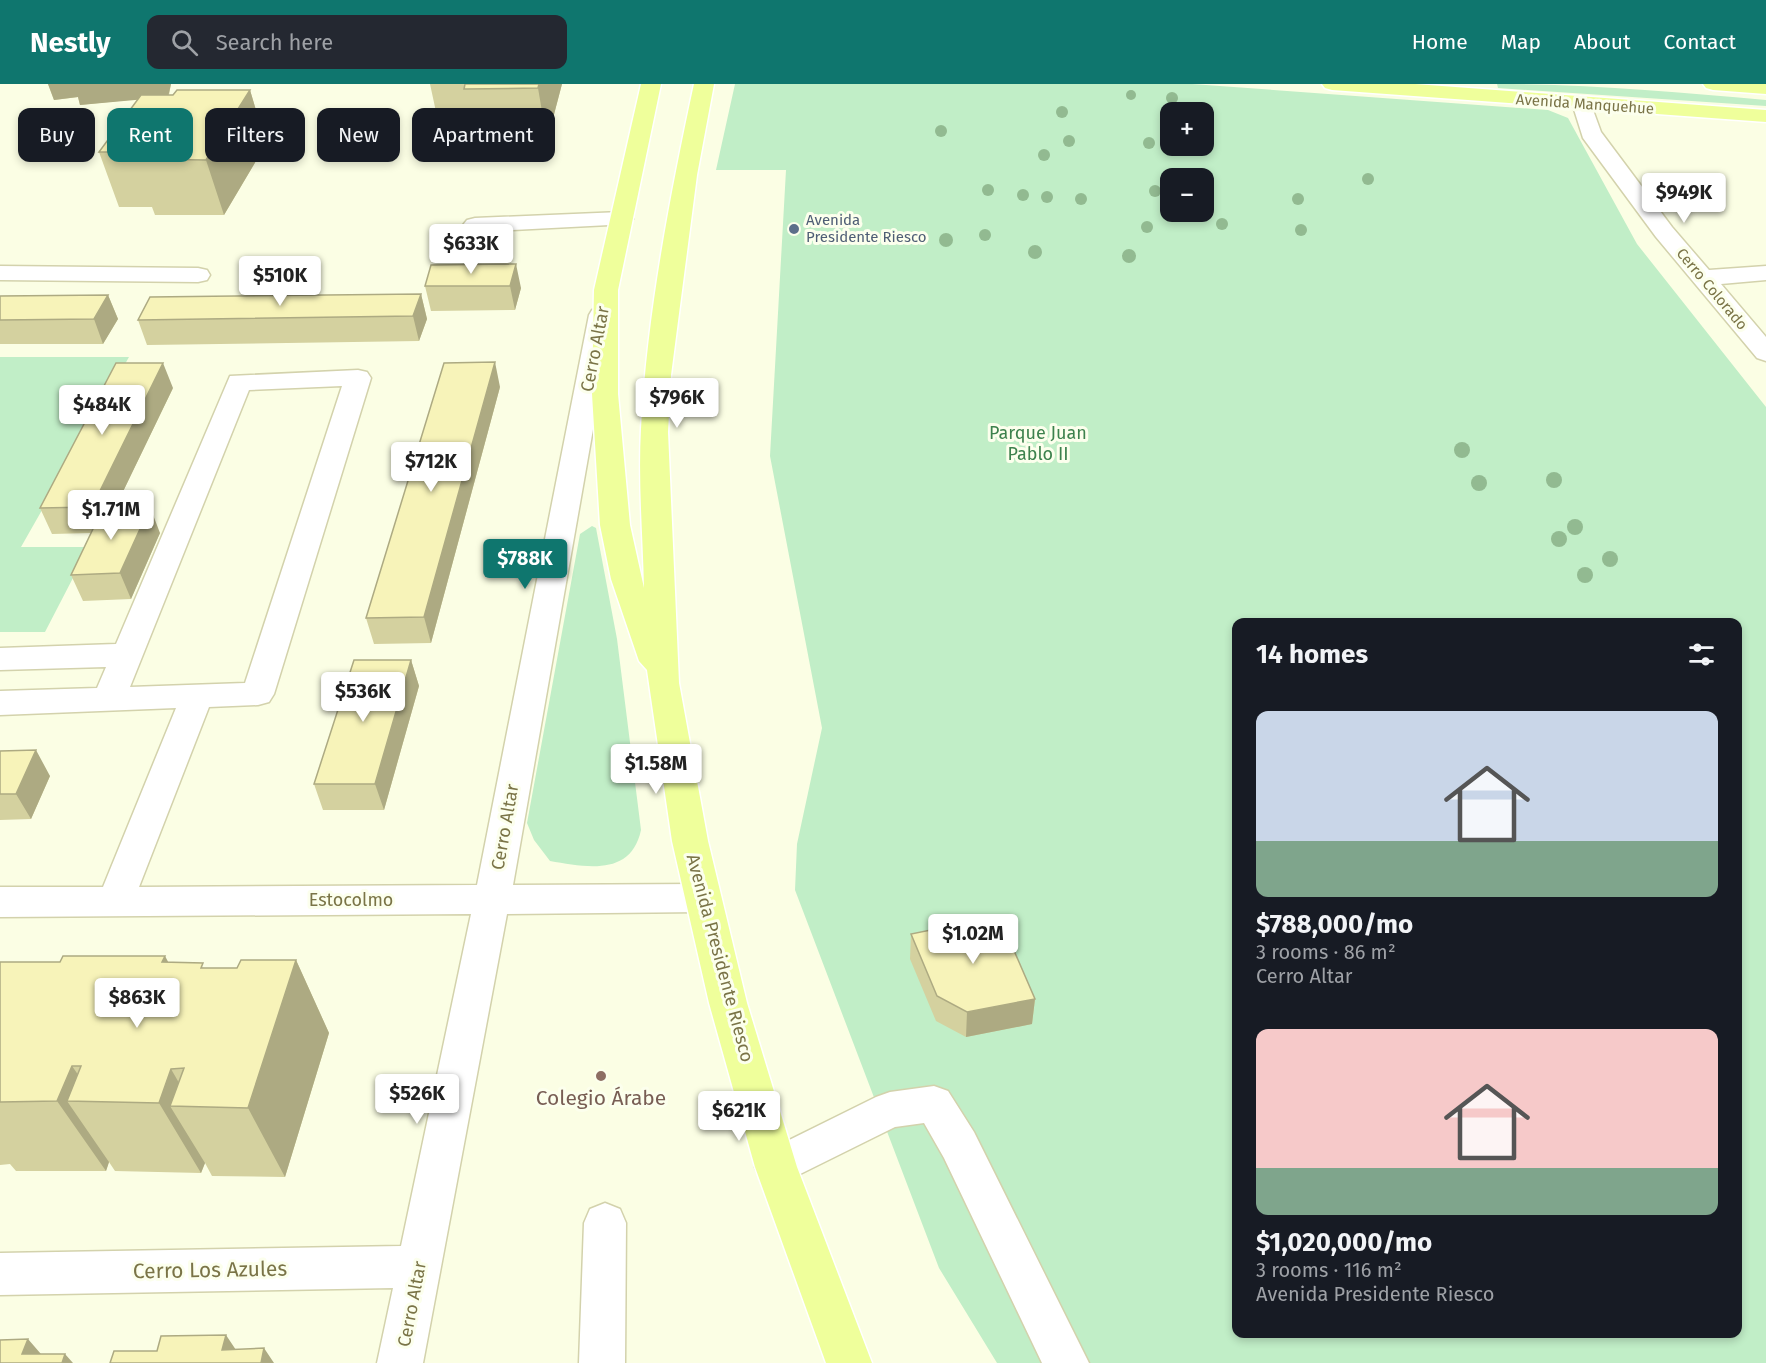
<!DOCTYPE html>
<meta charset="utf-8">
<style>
:root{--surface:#171b24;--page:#242831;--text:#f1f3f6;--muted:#9ea1a6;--accent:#0f766e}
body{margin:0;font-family:"Fira Sans",sans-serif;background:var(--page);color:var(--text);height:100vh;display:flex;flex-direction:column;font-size:22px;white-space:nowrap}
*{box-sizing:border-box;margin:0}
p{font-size:20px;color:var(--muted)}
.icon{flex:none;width:33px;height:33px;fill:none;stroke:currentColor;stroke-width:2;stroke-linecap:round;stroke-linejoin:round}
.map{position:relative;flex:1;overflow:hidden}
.details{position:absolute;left:1232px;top:534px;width:510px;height:720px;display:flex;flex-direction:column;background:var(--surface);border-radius:12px;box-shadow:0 3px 9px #0003}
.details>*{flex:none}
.guide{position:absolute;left:18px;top:24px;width:570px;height:54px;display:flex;gap:12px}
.fabs{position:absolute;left:1160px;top:18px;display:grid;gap:12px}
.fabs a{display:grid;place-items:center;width:54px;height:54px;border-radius:12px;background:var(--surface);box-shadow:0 3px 9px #0003;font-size:30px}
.price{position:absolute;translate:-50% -51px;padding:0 14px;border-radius:6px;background:#fff;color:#222;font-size:20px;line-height:39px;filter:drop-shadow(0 2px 3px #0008)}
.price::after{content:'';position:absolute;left:50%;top:36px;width:18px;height:14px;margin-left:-9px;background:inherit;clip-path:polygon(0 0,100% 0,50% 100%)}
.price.active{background:var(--accent);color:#fff}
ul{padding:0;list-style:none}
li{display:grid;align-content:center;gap:12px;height:318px;padding:0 24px}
li span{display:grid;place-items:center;height:186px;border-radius:12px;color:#555}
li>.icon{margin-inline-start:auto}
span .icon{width:108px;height:108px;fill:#fffc;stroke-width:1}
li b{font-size:26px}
h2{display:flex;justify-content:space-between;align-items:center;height:72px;padding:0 24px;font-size:26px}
.chip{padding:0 21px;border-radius:12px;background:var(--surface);box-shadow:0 3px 9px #0003;font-size:21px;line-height:54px}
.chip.active{background:var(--accent);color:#fff}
header{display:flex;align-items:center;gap:36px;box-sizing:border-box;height:84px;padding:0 30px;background:var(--accent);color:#fff}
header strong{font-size:28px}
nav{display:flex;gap:33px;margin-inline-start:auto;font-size:21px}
.search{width:420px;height:54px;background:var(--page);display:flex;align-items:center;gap:15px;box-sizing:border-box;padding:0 21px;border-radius:12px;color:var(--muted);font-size:22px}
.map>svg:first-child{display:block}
.green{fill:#c1eec7;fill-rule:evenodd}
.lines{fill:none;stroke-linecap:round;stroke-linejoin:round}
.minor-casing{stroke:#d3d2ac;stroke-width:3}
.major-casing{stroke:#fff;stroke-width:3}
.minor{fill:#fff;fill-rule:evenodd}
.major{fill:#efff9b;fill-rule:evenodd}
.tree{fill:#92ba91}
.wall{fill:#d4d19f}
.shaded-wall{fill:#adaa82}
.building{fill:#f7f3b9;stroke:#adaa82;stroke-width:1.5}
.service-dot{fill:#5c6f8a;stroke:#fcffed;stroke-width:2}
.education-dot{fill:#8d6e63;stroke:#fcffed;stroke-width:2}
.labels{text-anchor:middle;stroke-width:6;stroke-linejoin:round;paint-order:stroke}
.far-street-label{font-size:15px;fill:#7a7447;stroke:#fcffed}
.far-service-label{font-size:15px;fill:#4e5e75;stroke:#fcffed;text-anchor:start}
.street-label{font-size:18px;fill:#7a7447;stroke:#fcffed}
.park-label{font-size:18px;fill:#3d824d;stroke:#fcffed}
.near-education-label{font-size:21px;fill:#785e54;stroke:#fcffed}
.near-street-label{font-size:21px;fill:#7a7447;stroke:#fcffed}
</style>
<header>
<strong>Nestly</strong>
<div class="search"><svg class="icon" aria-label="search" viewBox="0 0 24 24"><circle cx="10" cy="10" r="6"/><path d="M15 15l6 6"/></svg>Search here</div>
<nav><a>Home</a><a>Map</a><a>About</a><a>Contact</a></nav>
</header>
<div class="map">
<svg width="1766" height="1279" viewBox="0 0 1766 1279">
<rect width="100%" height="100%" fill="#fbfee4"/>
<!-- green -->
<path class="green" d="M735,0H1192L1548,26L1568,34L1637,160L1766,323V1279H997L939,1184L795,806L797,760L822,644L770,372L786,86H716ZM1170,28H1203V62H1170ZM1170,94H1203V128H1170ZM1236,538H1737V1250H1236Z
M1497,0C1587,0 1676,8 1766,16V22L1498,4Z
M0,273H129L21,463H89L45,548H0Z
M592,442L596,444L617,555L641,746C631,793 586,783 550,777L534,756L527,739L580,450Z"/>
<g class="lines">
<!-- minor casing -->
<g class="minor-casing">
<path id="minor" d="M1582,13L1589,15L1601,48L1672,143L1709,186L1766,182V196L1721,200L1766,253V277L1757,274L1656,153L1583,54L1572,19L1575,15Z
M621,128L629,130L633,135L629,140L475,148L467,146L463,141L467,136L475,134Z
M0,182L198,184L207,186L210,191L207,196L198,198L0,196Z
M601,224L610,226L613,231L513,801L702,800L715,804L720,814L715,824L702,828L507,830L423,1279H377L393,1204L0,1211V1169L401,1162L471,830L0,833V803H103L176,624L0,631V607L97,604L106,583L0,586V564L116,560L230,292L358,286L367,288L371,294L274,610L269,618L258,621L209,623L139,803L477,801L589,231L592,226ZM342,302L245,599L130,603L249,306Z
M934,1002L948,1007L974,1048L1089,1279H1042L944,1074L924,1039L895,1043L776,1102L761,1096L755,1083L761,1070L876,1013L890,1008Z
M605,1119L620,1125L626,1139L625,1279H579L584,1139L590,1125Z"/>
</g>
<!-- major casing -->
<g class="major-casing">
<path id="major" d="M641,0H661L618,206V310L630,441L644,504C643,452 638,398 641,345C647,231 670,112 694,0H714L697,91L671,291L668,348L679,599L708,757L747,919L797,1083L872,1279H826L755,1083L709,919L672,757L647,586L639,577L611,495L600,441L592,310L594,206Z
M1322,0H1415L1766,26V38L1332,6L1325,4Z
M1703,0H1766V10L1713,6L1706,4Z"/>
</g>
<!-- minor -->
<use href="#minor" class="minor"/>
<!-- major -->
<use href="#major" class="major"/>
</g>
<!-- trees -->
<g class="tree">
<circle cx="1131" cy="11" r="5"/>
<circle cx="1172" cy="14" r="6"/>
<circle cx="1062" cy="28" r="6"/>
<circle cx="941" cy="47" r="6"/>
<circle cx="1069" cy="57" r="6"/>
<circle cx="1149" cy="59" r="6"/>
<circle cx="1044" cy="71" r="6"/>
<circle cx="1368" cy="95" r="6"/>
<circle cx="988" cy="106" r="6"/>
<circle cx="1155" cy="107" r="6"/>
<circle cx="1023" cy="111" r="6"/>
<circle cx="1047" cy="113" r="6"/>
<circle cx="1081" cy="115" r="6"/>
<circle cx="1298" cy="115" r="6"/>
<circle cx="1222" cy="140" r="6"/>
<circle cx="1147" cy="143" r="6"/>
<circle cx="1301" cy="146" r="6"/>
<circle cx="985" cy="151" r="6"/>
<circle cx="946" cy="156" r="7"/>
<circle cx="1035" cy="168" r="7"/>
<circle cx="1129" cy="172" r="7"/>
<circle cx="1462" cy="366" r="8"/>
<circle cx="1554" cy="396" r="8"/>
<circle cx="1479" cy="399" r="8"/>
<circle cx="1575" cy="443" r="8"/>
<circle cx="1559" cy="455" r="8"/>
<circle cx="1610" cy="475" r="8"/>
<circle cx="1585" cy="491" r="8"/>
</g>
<!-- wall -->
<path class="wall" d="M48,0H171L169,11L250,6L266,60L224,131H155L152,123H119L99,68L138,15L80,21L78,13L54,16Z
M430,0H562L547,57L474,58L472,51H441Z
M431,181L521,204L515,226L431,227L425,202Z
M421,210L427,235L419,257L147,261L138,236Z
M108,211L118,235L103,260H0V212Z
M500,303L431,559L374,560L366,534Z
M173,304L115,424L160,449L131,515L83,517L71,491L91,449L52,450L40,424Z
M411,576L419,602L384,726H323L314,700Z
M0,667L50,692L31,735L0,736Z
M911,850L1035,915L1032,940L966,953L936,937L910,875Z
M296,876L329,949L285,1093L212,1092L205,1079L201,1089L115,1087L109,1078L106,1087H16L10,1080L0,1081V878H168L205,884H237Z"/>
<!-- shaded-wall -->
<path class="shaded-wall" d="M48,0H171L168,13L80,21L78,13L54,16Z
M539,0H562L547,57L538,4Z
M250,6L266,60L224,131L206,76Z
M516,180L521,204L515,226L510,202Z
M421,210L427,235L419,257L413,232Z
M108,211L118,235L103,260L94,235Z
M495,278L500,303L431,559L424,533Z
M163,279L173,304L103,449L92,423Z
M150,423L160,449L131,515L120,489Z
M411,576L419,602L384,726L375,700Z
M36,666L50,692L31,735L16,710Z
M165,872L204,945L162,878Z
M296,876L329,949L285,1093L248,1024Z
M1035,915L1032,940L966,953L967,928Z
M72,982L97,1018L67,1017L109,1078L106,1087L57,1017Z
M171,985L193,1023L170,1022L205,1079L201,1089L159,1019Z
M226,1251L240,1272L222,1266Z
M28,1255L47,1277L22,1270Z
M264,1264L274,1279H261Z
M65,1270L73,1279H62Z"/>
<!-- building -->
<path class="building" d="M465,0H539L538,4L464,5Z
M177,6H250L206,76L135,75L141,68H99L141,11H173Z
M516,180L510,202H425L431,181Z
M421,210L413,232L138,236L150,213Z
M108,211L94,235L0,236V212Z
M495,278L424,533L366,534L444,279Z
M116,279H163L92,423L40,424Z
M150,423L120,489L71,491L103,424Z
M354,576H411L375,700H314Z
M36,666L16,710H0V667Z
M999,832L1035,915L967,928L937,912L911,850Z
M63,872H165L162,878L203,879L201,884H237L241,876H296L248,1024L170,1022L184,984L171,985L159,1019L67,1017L81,982H72L57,1017L0,1018V878H60Z
M226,1251L222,1266L264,1264L261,1279H110L114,1267H157L161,1252Z
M28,1255L22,1270H65L62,1279H0V1256Z"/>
<!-- markers -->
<circle class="service-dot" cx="794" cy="145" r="6"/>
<circle class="education-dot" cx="601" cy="992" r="6"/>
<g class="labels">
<!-- far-street labels -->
<g class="far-street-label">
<text transform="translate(1585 20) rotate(4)" y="5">Avenida Manquehue</text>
<text transform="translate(1712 205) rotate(50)" y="5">Cerro Colorado</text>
</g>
<!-- far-service labels -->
<g class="far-service-label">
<text x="806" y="141">Avenida<tspan x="806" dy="17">Presidente Riesco</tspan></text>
</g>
<!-- street labels -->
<g class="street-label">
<text transform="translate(595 265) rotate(-79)" y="6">Cerro Altar</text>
<text transform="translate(505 743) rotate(-80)" y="6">Cerro Altar</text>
<text x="351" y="822">Estocolmo</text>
<text transform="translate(720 874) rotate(75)" y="6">Avenida Presidente Riesco</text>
<text transform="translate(412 1220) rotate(-79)" y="6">Cerro Altar</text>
</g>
<!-- park labels -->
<g class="park-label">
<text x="1038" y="355">Parque Juan<tspan x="1038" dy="21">Pablo II</tspan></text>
</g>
<!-- near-education labels -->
<g class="near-education-label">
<text x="601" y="1021">Colegio Árabe</text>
</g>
<!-- near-street labels -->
<g class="near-street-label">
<text transform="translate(210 1186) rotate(-1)" y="7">Cerro Los Azules</text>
</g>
</g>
</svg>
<div class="fabs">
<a>+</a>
<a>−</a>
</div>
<b class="price" style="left:1684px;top:140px">$949K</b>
<b class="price" style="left:471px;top:191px">$633K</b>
<b class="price" style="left:280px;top:223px">$510K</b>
<b class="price" style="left:677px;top:345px">$796K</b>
<b class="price" style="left:102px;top:352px">$484K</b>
<b class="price" style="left:431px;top:409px">$712K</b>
<b class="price" style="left:111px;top:457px">$1.71M</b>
<b class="price active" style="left:525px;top:506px">$788K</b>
<b class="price" style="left:363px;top:639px">$536K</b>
<b class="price" style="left:656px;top:711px">$1.58M</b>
<b class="price" style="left:973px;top:881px">$1.02M</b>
<b class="price" style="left:137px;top:945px">$863K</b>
<b class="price" style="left:417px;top:1041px">$526K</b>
<b class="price" style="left:739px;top:1058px">$621K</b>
<div class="guide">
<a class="chip">Buy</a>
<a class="chip active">Rent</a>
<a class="chip">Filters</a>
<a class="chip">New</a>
<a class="chip">Apartment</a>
</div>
<section class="details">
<h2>14 homes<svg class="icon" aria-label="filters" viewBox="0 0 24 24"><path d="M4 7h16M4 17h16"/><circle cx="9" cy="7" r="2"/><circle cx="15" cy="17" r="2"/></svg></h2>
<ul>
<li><span style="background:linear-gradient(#c9d6e8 70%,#7fa58c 0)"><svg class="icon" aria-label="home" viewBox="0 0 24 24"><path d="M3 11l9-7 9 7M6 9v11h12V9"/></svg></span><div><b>$788,000/mo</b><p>3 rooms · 86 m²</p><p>Cerro Altar</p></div></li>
<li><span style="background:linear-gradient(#f6c9c9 75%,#7fa58c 0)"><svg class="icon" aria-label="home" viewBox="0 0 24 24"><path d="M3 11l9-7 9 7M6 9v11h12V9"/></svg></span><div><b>$1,020,000/mo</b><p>3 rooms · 116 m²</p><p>Avenida Presidente Riesco</p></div></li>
</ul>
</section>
</div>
